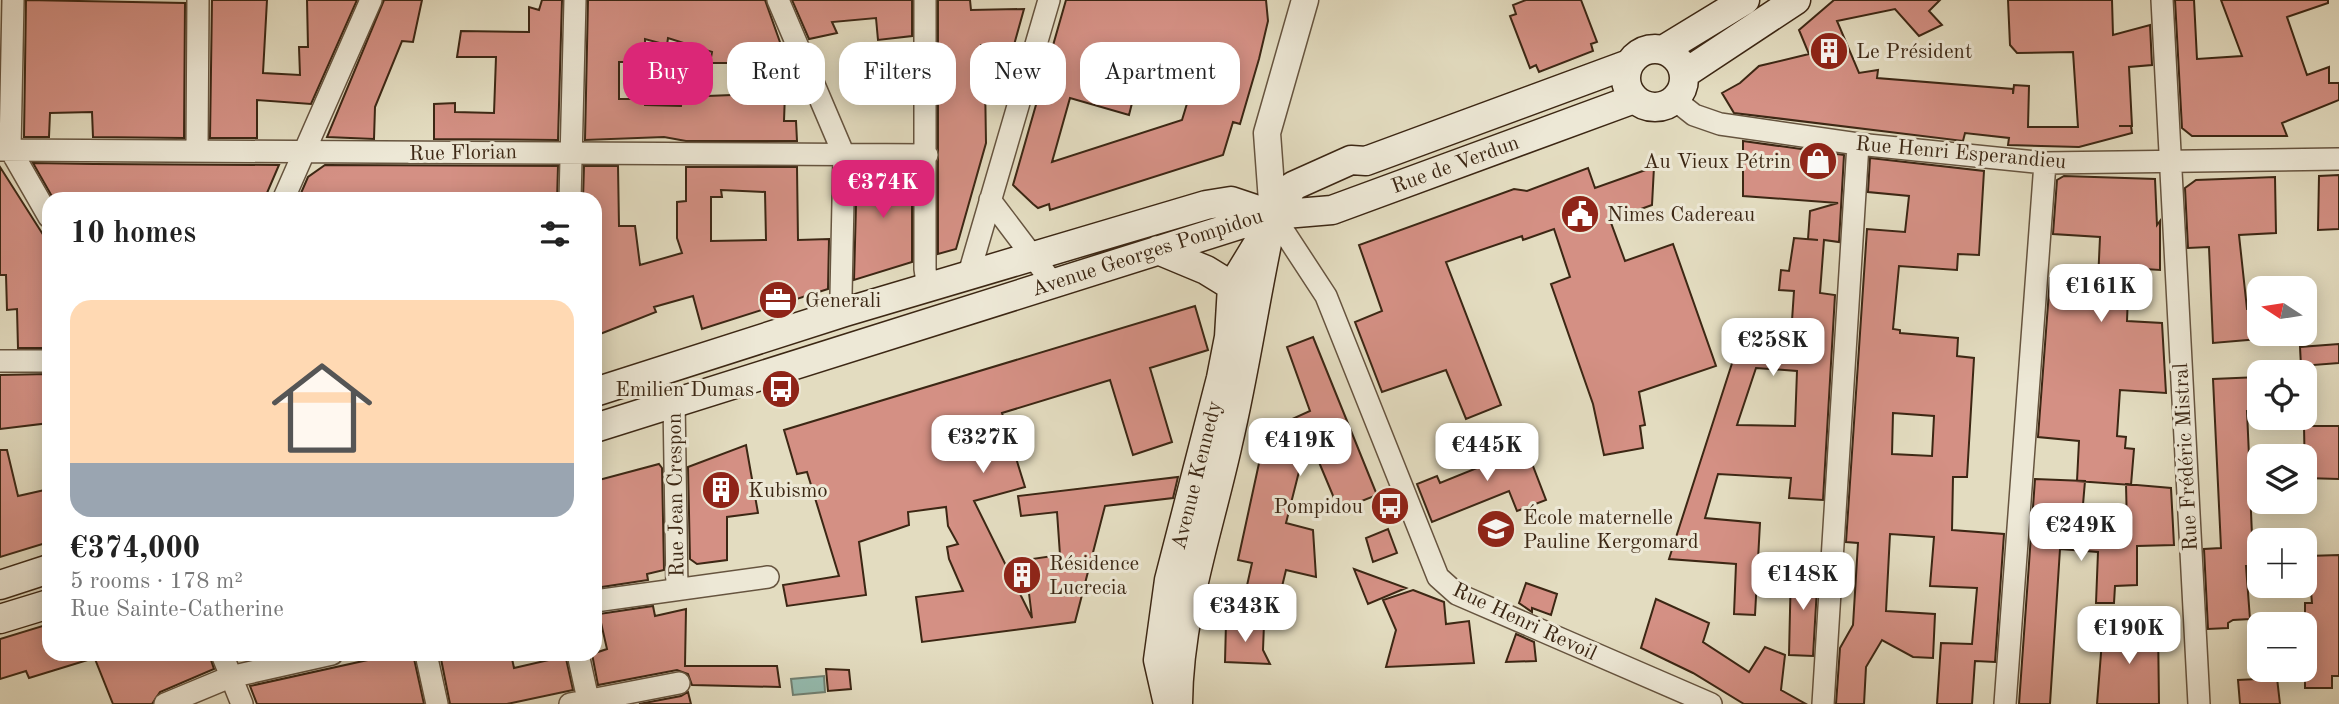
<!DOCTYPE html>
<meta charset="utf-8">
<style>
:root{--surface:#fff;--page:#f2f2f2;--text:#222;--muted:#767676;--line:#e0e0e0;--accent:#db2777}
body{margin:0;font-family:"Old Standard TT",serif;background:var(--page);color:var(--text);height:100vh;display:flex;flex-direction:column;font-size:26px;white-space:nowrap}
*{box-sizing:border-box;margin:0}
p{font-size:23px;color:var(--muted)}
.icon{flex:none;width:38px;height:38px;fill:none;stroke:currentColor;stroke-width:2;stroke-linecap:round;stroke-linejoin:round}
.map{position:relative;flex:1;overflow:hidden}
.drawer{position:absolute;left:42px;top:192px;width:560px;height:469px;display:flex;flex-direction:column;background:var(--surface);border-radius:21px;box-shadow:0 4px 18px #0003}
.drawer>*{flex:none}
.top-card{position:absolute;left:623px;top:42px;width:665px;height:63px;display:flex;gap:14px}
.needle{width:46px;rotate:282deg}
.fabs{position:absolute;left:2247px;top:276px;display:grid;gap:14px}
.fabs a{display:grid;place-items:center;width:70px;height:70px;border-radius:14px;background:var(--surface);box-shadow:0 4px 18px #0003;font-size:35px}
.price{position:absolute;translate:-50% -60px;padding:0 16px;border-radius:14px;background:#fff;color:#222;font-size:23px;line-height:46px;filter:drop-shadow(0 2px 4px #0008)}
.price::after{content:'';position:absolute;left:50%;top:42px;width:21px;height:16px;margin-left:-10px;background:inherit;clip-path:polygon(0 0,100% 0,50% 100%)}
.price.selected{background:var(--accent);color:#fff}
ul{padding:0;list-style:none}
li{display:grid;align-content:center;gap:14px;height:371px;padding:0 28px}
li+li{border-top:2px solid var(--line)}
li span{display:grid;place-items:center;height:217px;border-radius:21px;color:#555}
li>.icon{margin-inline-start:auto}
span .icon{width:126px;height:126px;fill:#fffc;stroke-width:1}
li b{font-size:30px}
h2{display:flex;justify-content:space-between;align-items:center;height:84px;padding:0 28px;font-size:30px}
.chip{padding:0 24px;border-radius:21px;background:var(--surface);box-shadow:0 4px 18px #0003;font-size:24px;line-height:63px}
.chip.selected{background:var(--accent);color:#fff}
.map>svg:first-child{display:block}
.water{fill:#95bcb0;stroke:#718072;stroke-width:2}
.building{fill:#d49084;stroke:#3c2714;stroke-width:2;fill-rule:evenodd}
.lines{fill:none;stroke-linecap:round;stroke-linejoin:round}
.minor-casing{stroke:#66543f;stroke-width:24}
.tertiary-casing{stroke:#66543f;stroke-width:29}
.secondary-casing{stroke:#3c2714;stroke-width:31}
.minor{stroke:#ede8d6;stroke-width:21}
.tertiary{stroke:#ede8d6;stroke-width:26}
.secondary{stroke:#ede8d6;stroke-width:28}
.labels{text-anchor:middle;stroke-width:6;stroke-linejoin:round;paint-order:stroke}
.poi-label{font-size:21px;fill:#3c2714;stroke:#ede8d6;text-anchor:start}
.street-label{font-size:21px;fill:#3c2714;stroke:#ede8d6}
</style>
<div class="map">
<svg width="2339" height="704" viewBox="0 0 2339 704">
<rect width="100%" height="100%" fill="#e3dcc0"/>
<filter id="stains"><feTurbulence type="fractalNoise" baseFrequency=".00286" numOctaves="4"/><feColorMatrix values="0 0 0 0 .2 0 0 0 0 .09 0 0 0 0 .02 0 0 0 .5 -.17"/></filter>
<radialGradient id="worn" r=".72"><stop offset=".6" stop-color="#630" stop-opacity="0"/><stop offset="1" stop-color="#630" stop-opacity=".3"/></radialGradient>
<!-- water -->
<path class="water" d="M824,676L825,692L793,695L791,679Z"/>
<!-- building -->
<path class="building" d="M26,0L185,3L184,138L93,137L92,112L50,113L49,137H24Z
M212,0H267L263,73L300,75L299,47H308L307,0H357L311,104L257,100V138H210Z
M384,0H422L413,42L402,41L375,107L374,139L327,137Z
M542,0H562L558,140L434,139V104L455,103V112L494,113L496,57H457L461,31L529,32V7L539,10Z
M588,0H765L792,76L769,75V63H710L712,52L668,38L667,45L645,39V62H619V99H645V105L681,106L682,97L785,93L784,121H796L797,141H686L664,137L585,140Z
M792,0H912V36L878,40L876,18L832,22L837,33L809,39Z
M938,0H970L971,10L1024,9L1014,45H981V79L985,80L986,143L956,249L938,254Z
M1066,0H1266L1268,21L1259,59L1240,124L1233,122L1223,155L1050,210L1049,204L1038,208L1033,204L1013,185ZM1143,60L1200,61L1182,120L1052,162L1070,98L1129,115Z
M1526,0H1581L1597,42L1591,44L1593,51L1539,72L1536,65L1530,68L1510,16L1516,14L1513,5Z
M1834,0H1940L1929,11L1942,25L1919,36L1895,9L1837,21L1859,73L1878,70L1877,78L2013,89V94L2014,85L2029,86L2028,127H2078L2073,52L2017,53L2010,45L2008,0H2112L2113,35L2150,25L2152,65L2129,67L2132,126H2119H2131L2132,133L2079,147L2008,145L2009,138L1965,133L1963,141L1734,113L1722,93L1740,83L1759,66L1809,54L1799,30Z
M2175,0H2194L2197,59L2242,56L2221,0H2328V3L2287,17L2307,75L2329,67V83H2339V100L2282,123L2287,136H2192L2182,128Z
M1743,141L1844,155L1839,242L1824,240L1820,293L1835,295L1823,500L1789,498L1791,478L1718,474L1705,518L1760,523L1755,615L1734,614L1736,564L1669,559L1735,354L1743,347L1790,350L1794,291L1779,290L1781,270L1789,271L1794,238L1818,240L1808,239L1810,211L1838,203L1743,196ZM1756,368L1797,371L1795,426L1737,425Z
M1870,158L1984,171L1979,255L1958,254L1957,270L1899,266L1893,329L1900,330V333L1958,338L1957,356L1974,358L1967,477H1953L1952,530L2004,534L1995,662L1975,661L1972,704H1937L1941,643L1972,644L1977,588L1930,586L1934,537L1890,534L1886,611L1935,614L1933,658L1913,657L1882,640L1866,667L1864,704H1836L1840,648L1853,625L1858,543L1846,542L1867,229L1905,232L1909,196L1868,192ZM1893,413L1934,416L1932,456L1892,454Z
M33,163L94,164L279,165L264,200H54Z
M325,165L558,166L557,200H298L308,177Z
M584,166H618L619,226H635L640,265L682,253L677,238V202L686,201V167H797L798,240L829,239L828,289L702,329L693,296L654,307L656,312L595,336V200H583ZM721,190L765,192L766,240L711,241V197H722Z
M0,167L49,244V348H18L17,309L7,310L6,275H0Z
M1654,167L1652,205L1610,220L1625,261L1673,244L1716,366L1639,392L1645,425L1640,426L1643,448L1604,455L1593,404L1551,284L1570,277L1554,229L1523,240L1522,236L1446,262L1501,405L1466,419L1446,370L1382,392L1355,322L1382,311L1359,245L1514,189L1527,191L1588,168L1595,188Z
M857,168H912V262L854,280Z
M2339,175V229L2318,230L2319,176Z
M2064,176L2155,179L2157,225L2160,221V270L2129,268L2127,321L2162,323L2166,393L2120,390L2117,436L2126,437L2125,448L2134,449L2131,485L2077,481L2079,441L2038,437L2050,278L2098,281L2100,237L2053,234L2057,180Z
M2275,177L2276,233L2239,235L2247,309L2259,308V339L2213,343L2209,247L2188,248L2185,188L2196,180Z
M1195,306L1208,350L1150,368L1172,442L1133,455L1110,380L1002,413L1025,487L974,501L1032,618L1025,560L1060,555L1057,512L1021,516L1018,496L1178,477L1173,498L1105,506L1075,622L922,642L916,597L963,591L949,559L947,547L958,544L948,526L946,507L908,512L909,525L859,542L866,595L787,606L783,585L839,576L807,472L797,474L784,430Z
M1313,337L1377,495L1339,510L1308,436L1286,523L1313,530L1316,577L1286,570L1279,599L1246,590L1252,563L1238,560L1266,431L1310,411L1287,347Z
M2339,344V363L2301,366L2300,347Z
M49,374V423L0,429V375Z
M2259,377V411H2247L2249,456H2254L2256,489H2250L2252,535H2258L2259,558V566H2246L2250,619L2233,620L2228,623V628L2208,629L2204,549L2221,548L2213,379Z
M2304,426H2339V479L2305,478Z
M1521,435L1546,500L1517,511L1509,491L1432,522L1417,484L1437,476L1440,483L1492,462L1488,449Z
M746,445L758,513L727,517V560L697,564L690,559L688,467Z
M0,450H7L18,496L49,489V542L0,557Z
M659,464L662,468L664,570L647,574L648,580L595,588V481Z
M2035,479L2085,481L2081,528L2127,527L2126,484L2171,488L2174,545L2137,546V585L2115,586L2114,603H2096L2098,552L2060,549L2050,704H2019Z
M1388,529L1397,553L1373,562L1366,538Z
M2339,555V676H2332V688H2305V603H2312L2308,556Z
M1791,568L1818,571L1813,656L1789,655Z
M1354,569L1406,588L1368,604Z
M1526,583L1557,594L1551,615L1532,608V612L1519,603Z
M1413,590L1444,602L1446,624L1469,621L1474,663L1386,667L1396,630L1383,600Z
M1656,599L1709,623L1703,642L1749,672L1765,647L1785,655L1781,690L1806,704H1744L1693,673L1641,648Z
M653,606L655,616L686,609L685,666H777L780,687L692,685L688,674L677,670L598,685L592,654L607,649L599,614Z
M1226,623L1264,624L1263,650L1270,664L1225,662Z
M49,624V654H91V659L29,678L26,671L0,679V639Z
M2158,625L2159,704H2097L2103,628Z
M1516,634L1534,642L1536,661L1506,662Z
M93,654H209L214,669L160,692L152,704H113Z
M395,654H413L424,704H257L250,686Z
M440,654H511L514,668L549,660V654H565L573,690L507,704H450Z
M826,669L849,670L851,689L828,691Z
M2277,678L2280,704H2240L2238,680Z
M688,692L691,704H639L681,696Z"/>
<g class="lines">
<!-- minor casing -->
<g class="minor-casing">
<path id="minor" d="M13,0L10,149L49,217
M778,0L844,155L841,295L845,312
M925,0V269L928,289
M2162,0L2199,704
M1675,100L1694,115L1720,124L1858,144L2045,163L2339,159
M197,149L198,0
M0,150L927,155
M283,200L371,0
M570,200L575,0
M990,200L1052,282
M1273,215L1326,296L1438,577L1457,594L1711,704
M968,277L1049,0
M0,361H49
M674,401L677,589
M595,601L768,577
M222,654L242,704
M426,654L437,704
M578,654L589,704
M165,704L230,677L332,654
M570,704L679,683
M1823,704L1858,144
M2005,704L2045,163"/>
</g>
<!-- tertiary casing -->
<g class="tertiary-casing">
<path id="tertiary" d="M1273,215L1267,133L1305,0"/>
</g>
<!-- secondary casing -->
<g class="secondary-casing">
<path id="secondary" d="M1626 78a29 29 0 1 1 58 0a29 29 0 1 1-58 0Z
M1663,50L1745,0
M1684,74L1796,0
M1158,250L1206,270L1232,286
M595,392L845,312L1206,205L1231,201L1273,215L1332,210L1634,99
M595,428L1277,213
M0,585L49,569
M0,619L49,604
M1178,703C1179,612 1209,530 1228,443C1244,375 1254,306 1268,239
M1168,704L1158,660L1169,580L1221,378L1229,337L1232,286L1293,186L1351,160L1366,161L1629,64"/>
</g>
<!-- minor -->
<use href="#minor" class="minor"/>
<!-- tertiary -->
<use href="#tertiary" class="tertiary"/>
<!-- secondary -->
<use href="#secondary" class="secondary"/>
</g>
<!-- icons -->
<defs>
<g id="building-disc" transform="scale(2.0125)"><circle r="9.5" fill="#8f2418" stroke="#ede8d6"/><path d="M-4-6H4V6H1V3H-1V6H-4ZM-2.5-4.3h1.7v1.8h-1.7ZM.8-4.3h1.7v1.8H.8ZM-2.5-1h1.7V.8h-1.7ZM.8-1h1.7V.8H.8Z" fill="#fff"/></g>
<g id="shop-disc" transform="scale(2.0125)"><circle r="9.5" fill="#8f2418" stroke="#ede8d6"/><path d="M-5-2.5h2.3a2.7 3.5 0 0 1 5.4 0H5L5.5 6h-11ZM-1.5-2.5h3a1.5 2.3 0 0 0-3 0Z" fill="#fff"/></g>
<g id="civic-disc" transform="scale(2.0125)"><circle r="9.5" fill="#8f2418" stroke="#ede8d6"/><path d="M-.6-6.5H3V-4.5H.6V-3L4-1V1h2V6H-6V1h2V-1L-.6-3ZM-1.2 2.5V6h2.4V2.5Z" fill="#fff"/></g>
<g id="office-disc" transform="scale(2.0125)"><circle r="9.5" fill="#8f2418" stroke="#ede8d6"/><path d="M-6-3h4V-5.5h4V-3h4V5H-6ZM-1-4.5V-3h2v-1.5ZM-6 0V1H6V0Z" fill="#fff"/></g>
<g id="bus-disc" transform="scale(2.0125)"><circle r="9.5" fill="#8f2418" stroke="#ede8d6"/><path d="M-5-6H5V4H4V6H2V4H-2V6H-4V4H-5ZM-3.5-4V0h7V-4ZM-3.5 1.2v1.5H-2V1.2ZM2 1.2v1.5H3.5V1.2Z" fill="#fff"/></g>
<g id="school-disc" transform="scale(2.0125)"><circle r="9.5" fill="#8f2418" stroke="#ede8d6"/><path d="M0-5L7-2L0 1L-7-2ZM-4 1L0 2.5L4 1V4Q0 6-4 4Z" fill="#fff"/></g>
</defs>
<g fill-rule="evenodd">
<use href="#building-disc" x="1829" y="51"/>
<use href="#shop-disc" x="1818" y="161"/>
<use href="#civic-disc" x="1580" y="214"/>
<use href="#office-disc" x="778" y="300"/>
<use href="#bus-disc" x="781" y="389"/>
<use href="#building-disc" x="721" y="490"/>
<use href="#bus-disc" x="1390" y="506"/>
<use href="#school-disc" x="1496" y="529"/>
<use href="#building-disc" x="1022" y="575"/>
</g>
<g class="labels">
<!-- poi labels -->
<g class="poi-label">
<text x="1856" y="58">Le Président</text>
<text x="1791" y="168" text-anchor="end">Au Vieux Pétrin</text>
<text x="1607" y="221">Nimes Cadereau</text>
<text x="805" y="307">Generali</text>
<text x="754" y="396" text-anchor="end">Emilien Dumas</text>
<text x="748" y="497">Kubismo</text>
<text x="1363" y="513" text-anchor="end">Pompidou</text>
<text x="1523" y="524">École maternelle<tspan x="1523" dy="24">Pauline Kergomard</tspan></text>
<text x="1049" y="570">Résidence<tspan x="1049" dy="24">Lucrecia</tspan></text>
</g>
<!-- street labels -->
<g class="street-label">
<text transform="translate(463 152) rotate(-1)" y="7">Rue Florian</text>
<text transform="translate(1961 152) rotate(5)" y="7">Rue Henri Esperandieu</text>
<text transform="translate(1455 164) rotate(-20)" y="7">Rue de Verdun</text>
<text transform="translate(1147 252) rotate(-18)" y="7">Avenue Georges Pompidou</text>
<text transform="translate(2185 457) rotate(-93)" y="7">Rue Frédéric Mistral</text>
<text transform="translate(1196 475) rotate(-76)" y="7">Avenue Kennedy</text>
<text transform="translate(675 495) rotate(-91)" y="7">Rue Jean Crespon</text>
<text transform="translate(1525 621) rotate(25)" y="7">Rue Henri Revoil</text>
</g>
</g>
<rect width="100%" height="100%" filter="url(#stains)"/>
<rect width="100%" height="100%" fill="url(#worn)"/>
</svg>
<div class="fabs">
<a><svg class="needle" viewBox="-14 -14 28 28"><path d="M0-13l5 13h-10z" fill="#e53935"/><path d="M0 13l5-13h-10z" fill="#767676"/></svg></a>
<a><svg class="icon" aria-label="locate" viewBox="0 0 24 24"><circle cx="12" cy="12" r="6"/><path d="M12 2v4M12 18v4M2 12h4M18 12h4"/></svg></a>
<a><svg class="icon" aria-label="layers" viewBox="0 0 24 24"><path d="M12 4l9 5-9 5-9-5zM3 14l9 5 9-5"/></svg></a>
<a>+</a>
<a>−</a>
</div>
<b class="price selected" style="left:883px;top:220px">€374K</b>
<b class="price" style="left:2101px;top:324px">€161K</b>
<b class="price" style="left:1773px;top:378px">€258K</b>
<b class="price" style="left:983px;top:475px">€327K</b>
<b class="price" style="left:1300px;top:478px">€419K</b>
<b class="price" style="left:1487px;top:483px">€445K</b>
<b class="price" style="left:2081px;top:563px">€249K</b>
<b class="price" style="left:1803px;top:612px">€148K</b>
<b class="price" style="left:1245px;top:644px">€343K</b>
<b class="price" style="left:2129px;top:666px">€190K</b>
<div class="top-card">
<a class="chip selected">Buy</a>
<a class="chip">Rent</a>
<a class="chip">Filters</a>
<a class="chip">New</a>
<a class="chip">Apartment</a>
</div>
<section class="drawer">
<h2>10 homes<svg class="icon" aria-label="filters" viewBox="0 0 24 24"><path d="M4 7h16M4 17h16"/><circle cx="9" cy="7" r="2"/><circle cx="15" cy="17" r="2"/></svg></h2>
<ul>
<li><span style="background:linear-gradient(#ffd9b3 75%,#9aa5b1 0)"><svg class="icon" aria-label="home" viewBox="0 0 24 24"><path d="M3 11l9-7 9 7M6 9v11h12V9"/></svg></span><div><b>€374,000</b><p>5 rooms · 178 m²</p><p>Rue Sainte-Catherine</p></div></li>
</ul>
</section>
</div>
